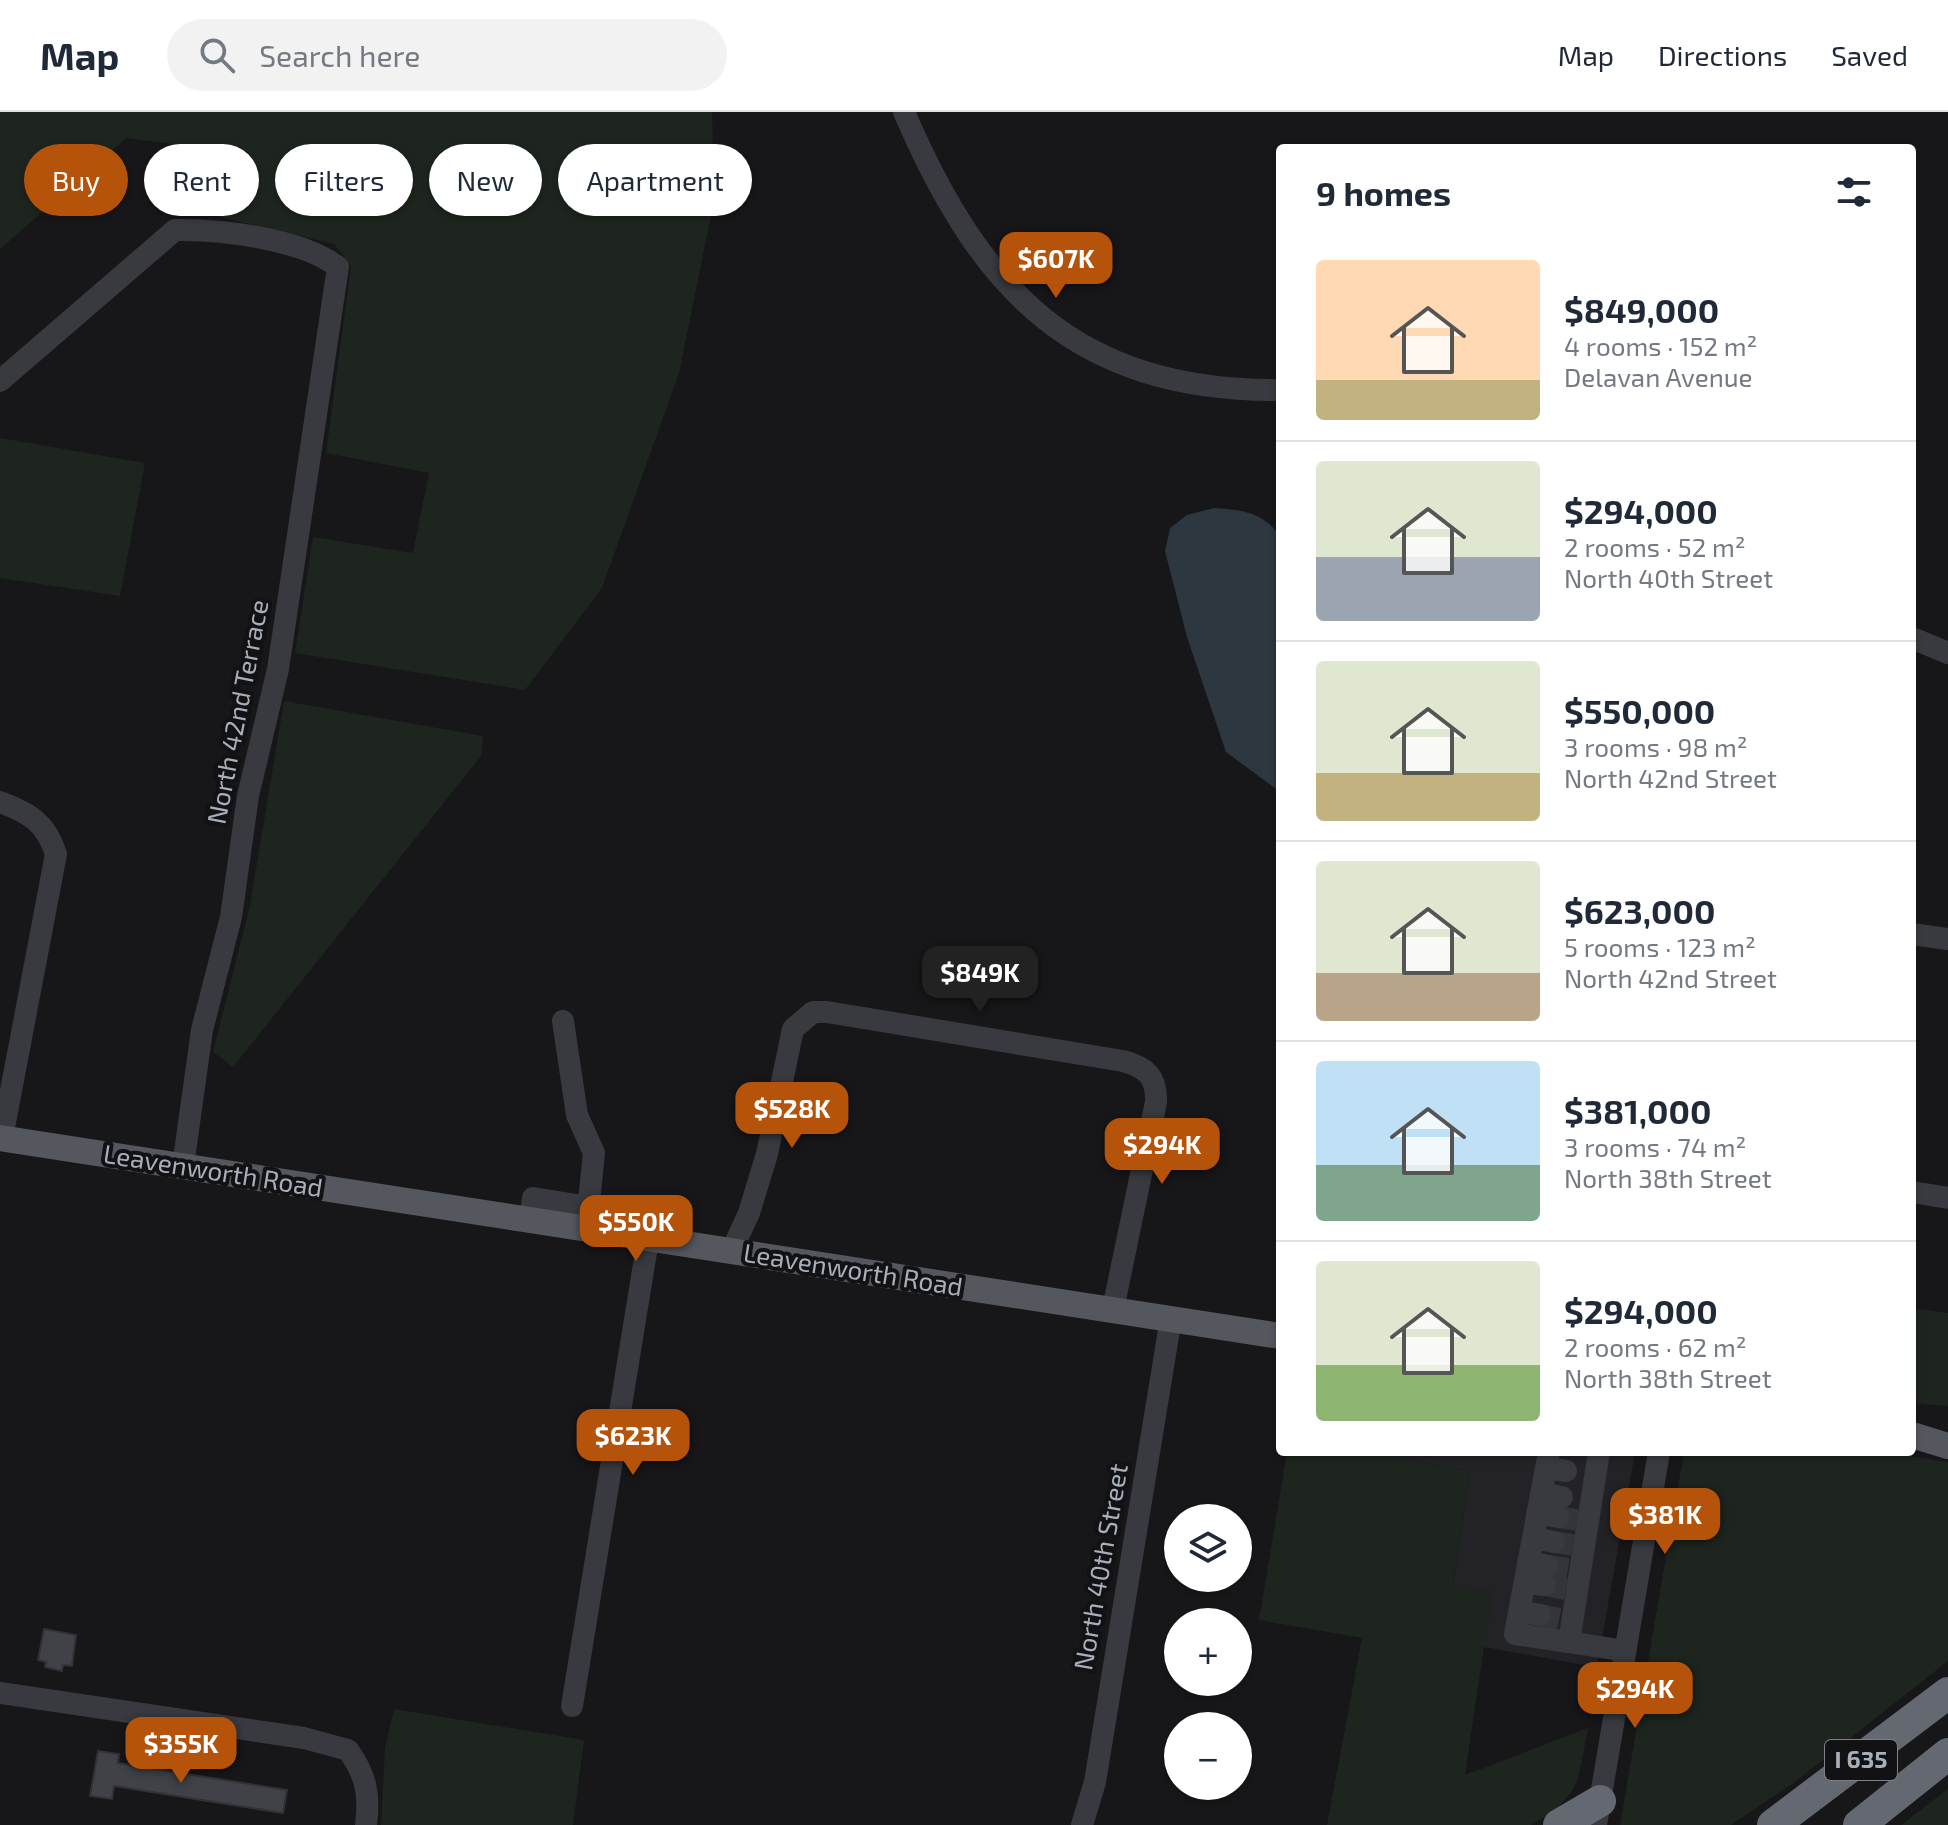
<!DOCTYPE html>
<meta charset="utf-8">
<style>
:root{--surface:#fff;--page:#f2f2f3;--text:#1f2937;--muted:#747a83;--line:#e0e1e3;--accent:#b45309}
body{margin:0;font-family:"Exo 2",sans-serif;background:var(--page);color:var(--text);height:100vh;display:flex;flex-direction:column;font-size:30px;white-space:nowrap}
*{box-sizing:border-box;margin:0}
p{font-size:26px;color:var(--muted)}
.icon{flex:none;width:44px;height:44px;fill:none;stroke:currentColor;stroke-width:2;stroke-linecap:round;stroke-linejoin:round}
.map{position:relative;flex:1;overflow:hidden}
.panel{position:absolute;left:1276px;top:32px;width:640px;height:1312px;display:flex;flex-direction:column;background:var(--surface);border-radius:8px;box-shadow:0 2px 6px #0004}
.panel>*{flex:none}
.banner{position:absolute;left:24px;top:32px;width:760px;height:72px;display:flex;gap:16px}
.controls{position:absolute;left:1164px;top:1392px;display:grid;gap:16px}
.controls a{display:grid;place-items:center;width:88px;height:88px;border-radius:50%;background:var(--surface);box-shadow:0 2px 6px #0004;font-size:40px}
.price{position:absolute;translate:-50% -68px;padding:0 18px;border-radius:16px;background:var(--accent);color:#fff;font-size:26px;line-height:52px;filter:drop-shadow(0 2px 4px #0008)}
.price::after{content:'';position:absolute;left:50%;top:48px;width:24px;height:18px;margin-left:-12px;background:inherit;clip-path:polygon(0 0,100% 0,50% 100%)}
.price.on{background:#222;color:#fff}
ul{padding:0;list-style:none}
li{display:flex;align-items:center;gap:24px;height:200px;padding:0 40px}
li+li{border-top:2px solid var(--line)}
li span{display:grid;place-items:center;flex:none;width:224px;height:160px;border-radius:8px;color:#555}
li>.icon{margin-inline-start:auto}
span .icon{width:96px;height:96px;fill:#fffc;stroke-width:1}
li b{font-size:34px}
h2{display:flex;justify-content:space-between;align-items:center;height:96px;padding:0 40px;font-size:34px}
.pill{padding:0 28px;border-radius:36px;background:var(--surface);box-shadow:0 2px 6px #0004;font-size:28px;line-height:72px}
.pill.on{background:var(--accent);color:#fff}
header{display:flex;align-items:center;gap:48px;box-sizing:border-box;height:112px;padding:0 40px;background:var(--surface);border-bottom:2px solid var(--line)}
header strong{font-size:38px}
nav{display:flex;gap:44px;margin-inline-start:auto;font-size:28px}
.search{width:560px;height:72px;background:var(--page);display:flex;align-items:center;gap:20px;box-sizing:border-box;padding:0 28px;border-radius:44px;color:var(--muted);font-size:30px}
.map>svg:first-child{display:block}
.built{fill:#232327}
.green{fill:#1d251e}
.water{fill:#2c373f}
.building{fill:#414247;stroke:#313136;stroke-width:2}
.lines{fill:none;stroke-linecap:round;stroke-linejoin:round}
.minor-tunnel{stroke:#34353a;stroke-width:22;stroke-dasharray:22 11;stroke-linecap:butt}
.minor{stroke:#383a3f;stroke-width:22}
.major{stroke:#54575e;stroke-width:26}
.highway{stroke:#646870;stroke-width:32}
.labels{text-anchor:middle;stroke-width:8;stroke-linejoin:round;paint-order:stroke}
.shield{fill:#121215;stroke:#7c8088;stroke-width:2}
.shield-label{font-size:24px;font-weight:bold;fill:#a9afba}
.street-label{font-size:26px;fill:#a9afba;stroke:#121215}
</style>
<header>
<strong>Map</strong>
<div class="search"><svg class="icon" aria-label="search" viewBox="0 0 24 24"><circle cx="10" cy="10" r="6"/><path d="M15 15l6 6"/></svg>Search here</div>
<nav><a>Map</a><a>Directions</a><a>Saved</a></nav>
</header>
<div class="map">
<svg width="1948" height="1713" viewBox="0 0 1948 1713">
<rect width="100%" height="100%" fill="#17171a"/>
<!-- built -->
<path class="built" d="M1361,1340H1635L1597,1555L1483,1535L1492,1480L1453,1474L1470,1359Z"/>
<!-- green -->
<path class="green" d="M0,0H712L714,89L679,261L602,476L525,578L295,541L313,425L413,441L429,361L326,341L351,154L334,132L203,101L213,37L126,26L0,137Z
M0,326L145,351L120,484L0,466Z
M284,589L483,624L481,644L233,955L213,940L250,793Z
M1912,1196L1948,1201V1294L1912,1291Z
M1287,1340H1361L1470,1359L1453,1473L1492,1480L1465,1663L1588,1616C1578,1668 1581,1685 1531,1713H1327L1362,1526L1259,1508Z
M1684,1340H1882L1948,1350V1549L1796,1669L1731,1713H1620Z
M394,1597L584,1628L573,1713H381L385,1636Z
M1948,1677V1713H1901Z"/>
<!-- water -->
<path class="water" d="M1214,396C1242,398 1264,400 1280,425V680L1226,640L1187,525L1165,439L1170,416L1187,403Z"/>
<!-- building -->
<path class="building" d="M44,1517L76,1523L72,1554L63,1553L62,1559L45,1555L46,1550L38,1548Z
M98,1639L119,1642L118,1651L287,1678L283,1701L114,1674L112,1687L90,1684Z"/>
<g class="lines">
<!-- minor-tunnel -->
<path class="minor-tunnel" d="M1558,1405L1577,1408
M1554,1430L1573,1433
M1548,1454L1568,1457
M1545,1473L1566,1477
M1540,1503L1559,1507"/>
<!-- minor -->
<path class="minor" d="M904,0C981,179 1075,279 1280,278
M0,269L175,118C221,117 302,127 338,155L278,557L248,684L231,805L202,918L183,1054
M1912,526L1948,541
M0,690C30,701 46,711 56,742L2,1026
M1912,822L1948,827
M563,909L577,1003L594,1041L586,1118
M1912,1080L1948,1086
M530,1109L533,1086L589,1095
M731,1140L749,1101L767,1042L793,917L813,900H827L1123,949C1146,955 1157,965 1156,990L1113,1197
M1549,1340L1515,1522L1569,1530
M1599,1340L1569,1530L1625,1539
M1546,1356L1566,1359
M1541,1381L1562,1385
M1537,1401L1558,1405
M1533,1426L1554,1430
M1528,1450L1548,1454
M1525,1471L1545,1473
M1519,1500L1540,1503
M0,1581L304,1626L348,1638C366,1663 370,1682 366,1713
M572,1594L648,1128
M1082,1713L1095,1670L1171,1206
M1596,1713L1659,1340"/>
<!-- major -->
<path class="major" d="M0,1026L1280,1224
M1912,1323L1948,1334"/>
<!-- highway -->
<path class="highway" d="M1559,1713L1600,1689
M1773,1713L1948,1581
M1859,1713L1948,1642"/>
</g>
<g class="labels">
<!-- shield labels -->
<rect class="shield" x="1825" y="1628" width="72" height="40" rx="6"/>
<g class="shield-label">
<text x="1861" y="1656">I 635</text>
</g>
<!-- street labels -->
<g class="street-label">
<text transform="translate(238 600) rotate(-79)" y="9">North 42nd Terrace</text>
<text transform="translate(213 1059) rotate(9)" y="9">Leavenworth Road</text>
<text transform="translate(853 1158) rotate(9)" y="9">Leavenworth Road</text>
<text transform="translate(1101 1455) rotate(-80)" y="9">North 40th Street</text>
</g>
</g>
</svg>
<div class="controls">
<a><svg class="icon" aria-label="layers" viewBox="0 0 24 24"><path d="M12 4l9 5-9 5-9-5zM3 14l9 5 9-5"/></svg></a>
<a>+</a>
<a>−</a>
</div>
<b class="price" style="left:1056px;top:188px">$607K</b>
<b class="price on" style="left:980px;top:902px">$849K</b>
<b class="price" style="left:792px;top:1038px">$528K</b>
<b class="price" style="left:1162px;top:1074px">$294K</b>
<b class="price" style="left:636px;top:1151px">$550K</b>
<b class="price" style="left:633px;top:1365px">$623K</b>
<b class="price" style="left:1665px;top:1444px">$381K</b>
<b class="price" style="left:1635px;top:1618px">$294K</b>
<b class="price" style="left:181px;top:1673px">$355K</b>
<div class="banner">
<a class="pill on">Buy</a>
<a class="pill">Rent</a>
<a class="pill">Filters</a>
<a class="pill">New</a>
<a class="pill">Apartment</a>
</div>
<section class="panel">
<h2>9 homes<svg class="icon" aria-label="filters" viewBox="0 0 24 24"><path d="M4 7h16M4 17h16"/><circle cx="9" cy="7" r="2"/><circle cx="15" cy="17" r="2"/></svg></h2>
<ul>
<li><span style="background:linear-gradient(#ffd9b3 75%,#c2b280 0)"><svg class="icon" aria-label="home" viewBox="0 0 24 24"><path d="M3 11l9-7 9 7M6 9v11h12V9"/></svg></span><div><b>$849,000</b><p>4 rooms · 152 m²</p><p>Delavan Avenue</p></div></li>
<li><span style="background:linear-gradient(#dfe7d0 60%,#9aa5b1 0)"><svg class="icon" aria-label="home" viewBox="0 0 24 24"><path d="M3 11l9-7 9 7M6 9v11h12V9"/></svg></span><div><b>$294,000</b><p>2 rooms · 52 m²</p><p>North 40th Street</p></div></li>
<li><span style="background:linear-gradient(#dfe7d0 70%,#c2b280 0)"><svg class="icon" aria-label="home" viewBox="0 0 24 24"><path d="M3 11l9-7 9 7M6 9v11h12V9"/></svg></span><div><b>$550,000</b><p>3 rooms · 98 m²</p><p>North 42nd Street</p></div></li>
<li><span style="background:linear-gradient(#dfe7d0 70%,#b9a48a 0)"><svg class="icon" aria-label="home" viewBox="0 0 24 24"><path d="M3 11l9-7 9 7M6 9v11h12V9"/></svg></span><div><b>$623,000</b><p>5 rooms · 123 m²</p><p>North 42nd Street</p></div></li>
<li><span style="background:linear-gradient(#bfe0f5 65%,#7fa58c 0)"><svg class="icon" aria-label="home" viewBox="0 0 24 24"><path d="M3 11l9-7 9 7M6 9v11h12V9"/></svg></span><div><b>$381,000</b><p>3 rooms · 74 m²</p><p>North 38th Street</p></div></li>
<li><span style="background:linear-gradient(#dfe7d0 65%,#8fb573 0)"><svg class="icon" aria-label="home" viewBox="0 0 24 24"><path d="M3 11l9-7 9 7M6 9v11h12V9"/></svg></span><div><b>$294,000</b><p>2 rooms · 62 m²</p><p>North 38th Street</p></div></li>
</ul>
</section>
</div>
